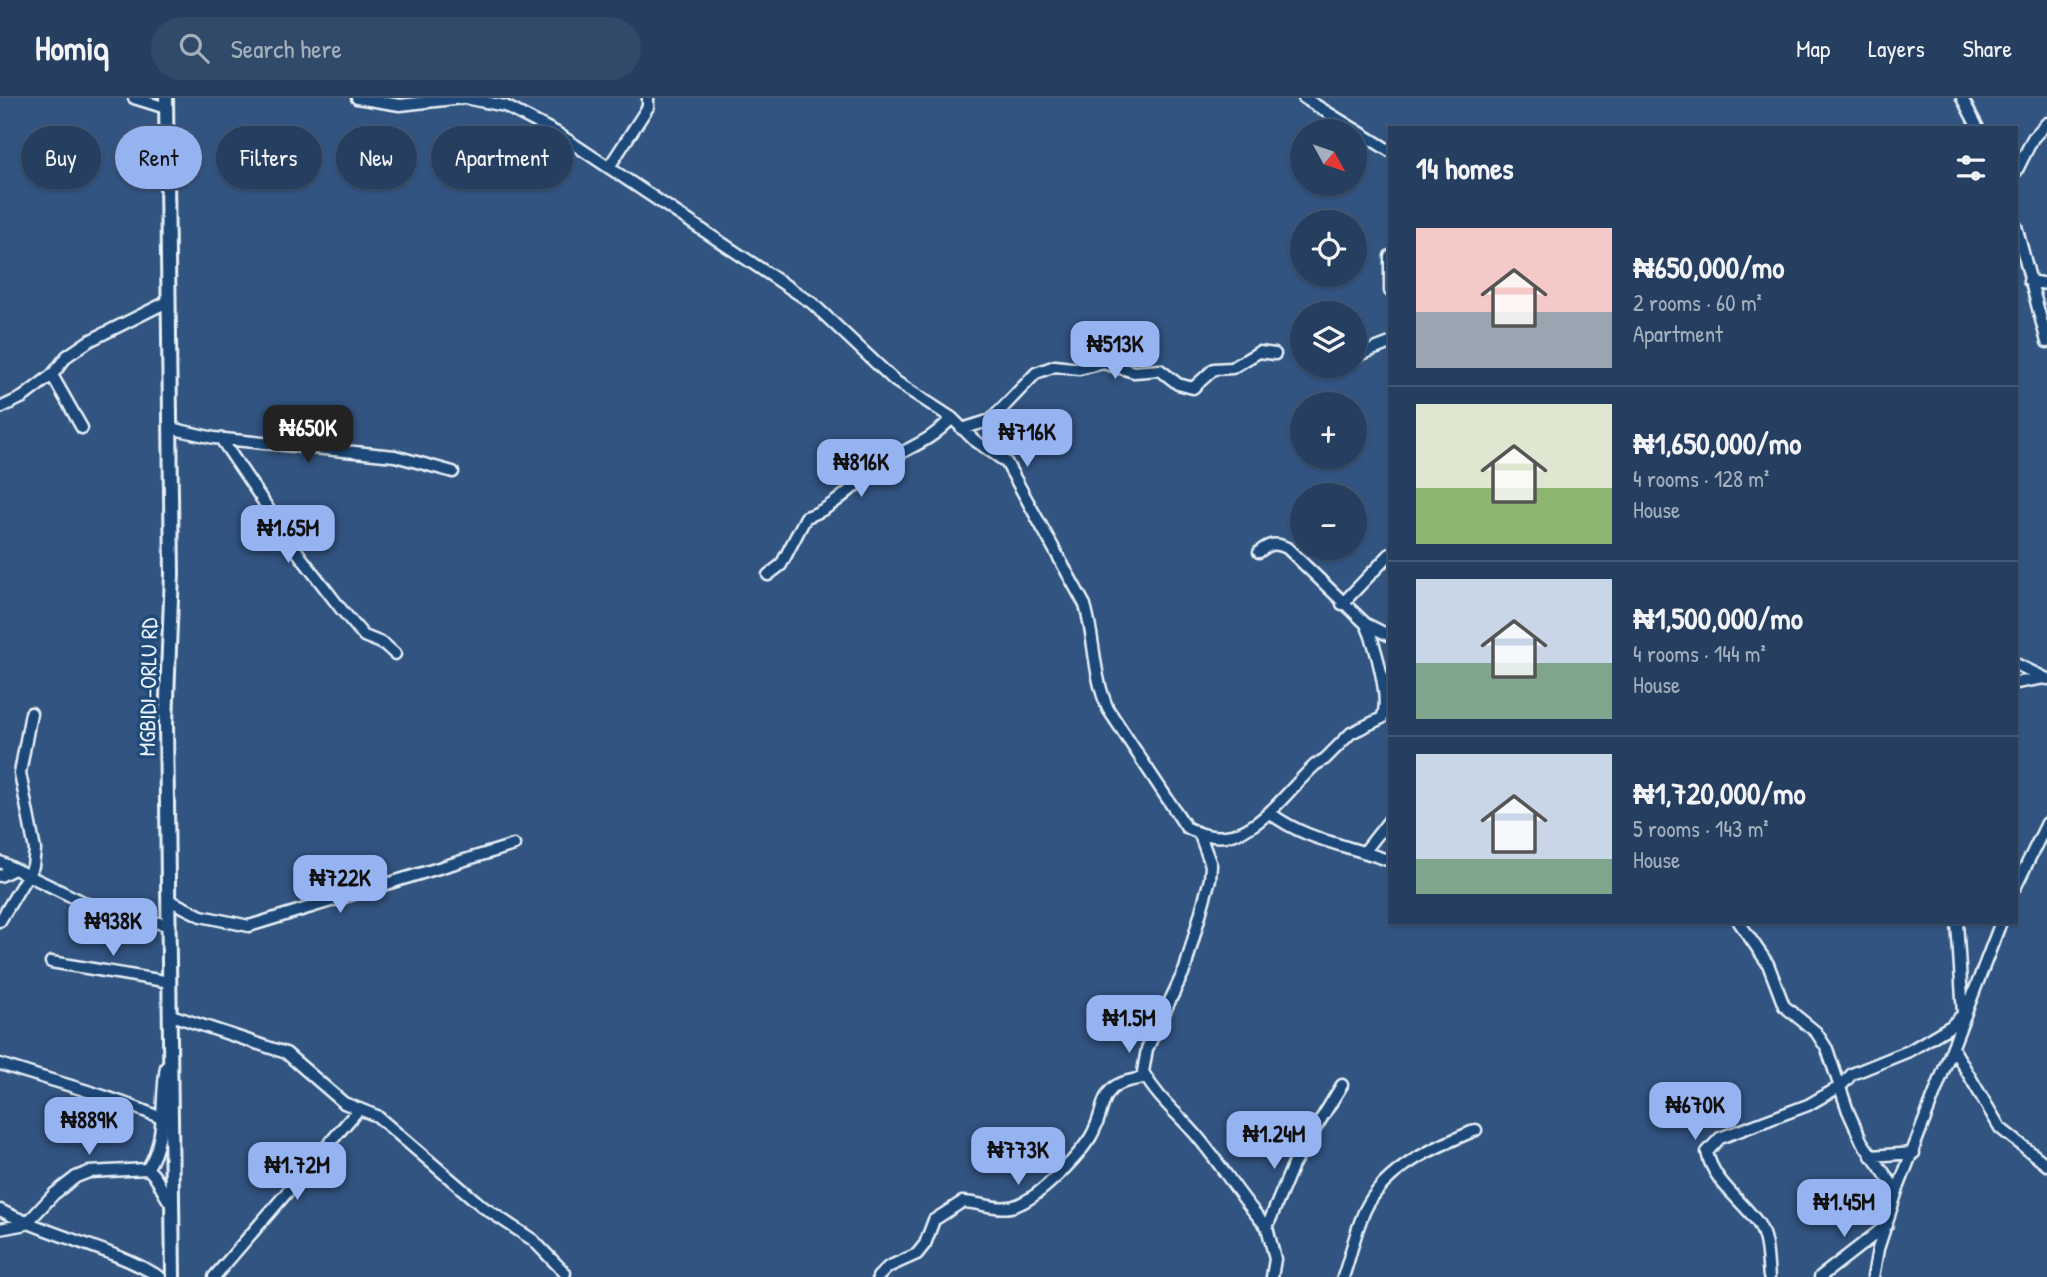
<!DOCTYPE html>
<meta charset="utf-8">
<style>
:root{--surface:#263f61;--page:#324a6a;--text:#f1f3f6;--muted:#a4afbd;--line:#425876;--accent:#95b2f1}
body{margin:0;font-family:"Patrick Hand",sans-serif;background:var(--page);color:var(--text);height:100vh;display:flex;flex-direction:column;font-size:26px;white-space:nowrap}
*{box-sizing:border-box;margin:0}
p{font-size:23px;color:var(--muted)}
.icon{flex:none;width:38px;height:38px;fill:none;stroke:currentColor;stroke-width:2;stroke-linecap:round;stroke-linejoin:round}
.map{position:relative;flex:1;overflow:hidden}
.sheet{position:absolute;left:1388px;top:28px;width:630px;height:798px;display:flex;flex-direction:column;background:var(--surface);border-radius:0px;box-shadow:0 2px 5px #0004,0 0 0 2px var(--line)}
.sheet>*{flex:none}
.hud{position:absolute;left:21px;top:28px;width:665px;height:63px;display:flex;gap:14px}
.needle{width:46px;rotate:130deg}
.buttons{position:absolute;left:1290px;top:21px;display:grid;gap:14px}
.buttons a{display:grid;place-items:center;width:77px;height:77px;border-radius:50%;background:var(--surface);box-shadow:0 2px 5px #0004,0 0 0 2px var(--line);font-size:35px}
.price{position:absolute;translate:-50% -60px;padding:0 16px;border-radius:14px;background:var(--accent);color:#111;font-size:23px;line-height:46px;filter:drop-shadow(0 2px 4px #0008)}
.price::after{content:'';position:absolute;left:50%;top:42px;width:21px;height:16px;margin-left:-10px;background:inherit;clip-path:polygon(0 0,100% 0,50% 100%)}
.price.active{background:#222;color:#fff}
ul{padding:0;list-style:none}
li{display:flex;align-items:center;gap:21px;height:175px;padding:0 28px}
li+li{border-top:2px solid var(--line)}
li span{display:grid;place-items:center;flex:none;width:196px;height:140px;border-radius:0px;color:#555}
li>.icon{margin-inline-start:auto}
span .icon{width:84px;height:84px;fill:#fffc;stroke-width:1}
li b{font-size:30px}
h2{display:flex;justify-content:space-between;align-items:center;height:84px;padding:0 28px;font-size:30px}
.pill{padding:0 24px;border-radius:32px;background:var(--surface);box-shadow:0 2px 5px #0004,0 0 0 2px var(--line);font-size:24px;line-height:63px}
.pill.active{background:var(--accent);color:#111}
header{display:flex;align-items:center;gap:42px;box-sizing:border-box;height:98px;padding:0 35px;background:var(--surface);border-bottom:2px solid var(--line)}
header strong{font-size:33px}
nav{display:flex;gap:38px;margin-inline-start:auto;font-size:24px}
.search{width:490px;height:63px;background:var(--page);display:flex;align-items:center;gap:18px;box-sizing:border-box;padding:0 24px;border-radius:38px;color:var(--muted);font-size:26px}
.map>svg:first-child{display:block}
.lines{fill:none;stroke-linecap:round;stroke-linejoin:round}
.minor-casing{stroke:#e8f1f8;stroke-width:15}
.major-casing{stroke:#e8f1f8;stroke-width:18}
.minor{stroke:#1f4a7a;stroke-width:10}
.major{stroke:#1f4a7a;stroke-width:12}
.labels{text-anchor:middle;stroke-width:7;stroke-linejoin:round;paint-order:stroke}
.street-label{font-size:23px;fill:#e8f1f8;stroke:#1f4a7a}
</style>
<header>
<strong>Homiq</strong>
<div class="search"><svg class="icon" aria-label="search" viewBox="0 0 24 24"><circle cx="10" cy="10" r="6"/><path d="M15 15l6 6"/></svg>Search here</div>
<nav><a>Map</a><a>Layers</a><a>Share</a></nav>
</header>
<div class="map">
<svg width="2047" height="1179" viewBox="0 0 2047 1179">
<rect width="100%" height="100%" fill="#325481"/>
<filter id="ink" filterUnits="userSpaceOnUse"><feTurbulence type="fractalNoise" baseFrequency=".0143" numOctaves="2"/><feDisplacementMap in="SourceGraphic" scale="14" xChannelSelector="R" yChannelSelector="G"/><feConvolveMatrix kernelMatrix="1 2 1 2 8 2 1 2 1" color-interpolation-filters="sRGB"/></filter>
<g filter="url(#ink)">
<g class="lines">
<!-- minor casing -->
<g class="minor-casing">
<path id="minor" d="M134,0L166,10
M357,0L400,7L462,0
M465,0L505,8L557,35L812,205L895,283L952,320L974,342L1006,364L1085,507C1095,541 1093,578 1108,611L1186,729C1245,762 1277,702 1315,667L1325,661L1351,635L1382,620C1391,601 1375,546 1366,526
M1304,0L1390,53
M1962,0L1978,30
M609,69L648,9V0
M2016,74L2033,40L2047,25
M2016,128L2047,244
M1390,158V193
M2029,183L2047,186
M1354,259L1390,245
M52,277L82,330
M0,310L23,299L52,277L67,258L89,243L169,203
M170,330L214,340L395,358L453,374
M962,331L991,322L1036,275L1055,268L1079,271L1103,265L1134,274L1160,272L1178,286L1193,290L1214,271L1232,270L1259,254L1275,256
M221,341L301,459L341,511L364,538L384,546L395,556
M1259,454C1269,446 1275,444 1287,450L1366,526L1390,538
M768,477L781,467L806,419C835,411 859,381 885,364C913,347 928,345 952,320
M1342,506L1390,456
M2016,566L2047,581
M2016,585L2044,580
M1270,715C1306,743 1349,747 1390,763
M1200,737L1211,767L1210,781L1185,871L1147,951L1143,974C1155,996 1172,1011 1189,1029C1218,1060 1238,1098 1267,1129
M1365,753L1390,721
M0,764L104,814L169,827
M0,778L14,771
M2016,788L2047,725
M169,802L201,818L249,828L514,747
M0,823L33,768L35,752L20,675L31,615
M1739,824L1768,866L1784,908L1816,934L1827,951L1848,1013L1862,1044L1897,1093
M51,864L170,884
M171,917L286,955L344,1005L377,1018L483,1109L533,1142L565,1175
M1953,950L2000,1030L2047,1067
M0,966C54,984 110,997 161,1020
M1871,1058L1914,1055
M147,1071C167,1042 160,1002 166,969
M0,1112C52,1139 110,1149 160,1179
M0,1131L26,1126L54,1096L76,1079L89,1074L147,1071C159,1078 162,1097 173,1108
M214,1179L359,1011
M878,1179L888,1169L917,1156L925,1146L934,1122L962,1104C979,1104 993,1112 1010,1109C1035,1105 1076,1061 1090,1040C1110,1007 1093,985 1146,980
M1272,1179L1275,1161L1267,1129L1293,1067L1342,987
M1343,1179C1351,1157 1355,1133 1365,1112C1385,1070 1435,1049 1476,1032
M1769,1179C1767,1161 1768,1141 1758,1125C1742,1102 1713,1084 1707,1054L1720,1040L1808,1007L1841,988L1852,976L1909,953L1951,928L1963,916L1957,824
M1820,1179L1887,1127
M1873,1179L1878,1151L1897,1093L2001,824"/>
</g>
<!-- major casing -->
<g class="major-casing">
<path id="major" d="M166,0L172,476L166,625L173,1179"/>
</g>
<!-- minor -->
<use href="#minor" class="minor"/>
<!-- major -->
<use href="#major" class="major"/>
</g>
</g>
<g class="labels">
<!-- street labels -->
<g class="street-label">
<text transform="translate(148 589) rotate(-89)" y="8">MGBIDI-ORLU RD</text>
</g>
</g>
</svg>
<div class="buttons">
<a><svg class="needle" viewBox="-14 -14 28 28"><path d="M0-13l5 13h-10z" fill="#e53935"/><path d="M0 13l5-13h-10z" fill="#a4afbd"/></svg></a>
<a><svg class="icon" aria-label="locate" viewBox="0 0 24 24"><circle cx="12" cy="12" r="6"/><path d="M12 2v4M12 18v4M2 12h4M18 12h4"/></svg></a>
<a><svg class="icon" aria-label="layers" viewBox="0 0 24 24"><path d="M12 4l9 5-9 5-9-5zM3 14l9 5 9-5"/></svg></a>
<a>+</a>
<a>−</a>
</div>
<b class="price" style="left:1115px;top:283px">₦513K</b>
<b class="price active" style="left:308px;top:367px">₦650K</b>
<b class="price" style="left:1027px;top:371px">₦716K</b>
<b class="price" style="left:861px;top:401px">₦816K</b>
<b class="price" style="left:288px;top:467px">₦1.65M</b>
<b class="price" style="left:340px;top:817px">₦722K</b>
<b class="price" style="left:113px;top:860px">₦938K</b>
<b class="price" style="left:1129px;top:957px">₦1.5M</b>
<b class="price" style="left:1695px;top:1044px">₦670K</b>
<b class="price" style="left:89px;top:1059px">₦889K</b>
<b class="price" style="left:1274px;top:1073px">₦1.24M</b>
<b class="price" style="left:1018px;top:1089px">₦773K</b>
<b class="price" style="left:297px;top:1104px">₦1.72M</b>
<b class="price" style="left:1844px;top:1141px">₦1.45M</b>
<div class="hud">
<a class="pill">Buy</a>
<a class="pill active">Rent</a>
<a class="pill">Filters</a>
<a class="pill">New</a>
<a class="pill">Apartment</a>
</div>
<section class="sheet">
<h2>14 homes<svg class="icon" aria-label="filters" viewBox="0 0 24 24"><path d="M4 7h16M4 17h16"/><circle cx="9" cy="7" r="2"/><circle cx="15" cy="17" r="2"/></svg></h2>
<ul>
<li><span style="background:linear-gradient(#f6c9c9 60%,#9aa5b1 0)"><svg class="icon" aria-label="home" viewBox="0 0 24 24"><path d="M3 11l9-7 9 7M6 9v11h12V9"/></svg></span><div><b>₦650,000/mo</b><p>2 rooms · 60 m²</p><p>Apartment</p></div></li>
<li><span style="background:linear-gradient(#dfe7d0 60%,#8fb573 0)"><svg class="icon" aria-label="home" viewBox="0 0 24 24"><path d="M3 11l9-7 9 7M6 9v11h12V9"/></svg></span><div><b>₦1,650,000/mo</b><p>4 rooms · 128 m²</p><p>House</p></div></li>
<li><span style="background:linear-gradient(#c9d6e8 60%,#7fa58c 0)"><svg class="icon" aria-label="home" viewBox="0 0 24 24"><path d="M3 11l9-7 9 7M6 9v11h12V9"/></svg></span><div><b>₦1,500,000/mo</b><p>4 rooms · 144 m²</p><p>House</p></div></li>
<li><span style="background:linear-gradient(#c9d6e8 75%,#7fa58c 0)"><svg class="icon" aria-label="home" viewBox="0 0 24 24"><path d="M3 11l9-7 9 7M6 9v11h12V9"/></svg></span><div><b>₦1,720,000/mo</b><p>5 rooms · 143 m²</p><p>House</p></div></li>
</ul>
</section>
</div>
